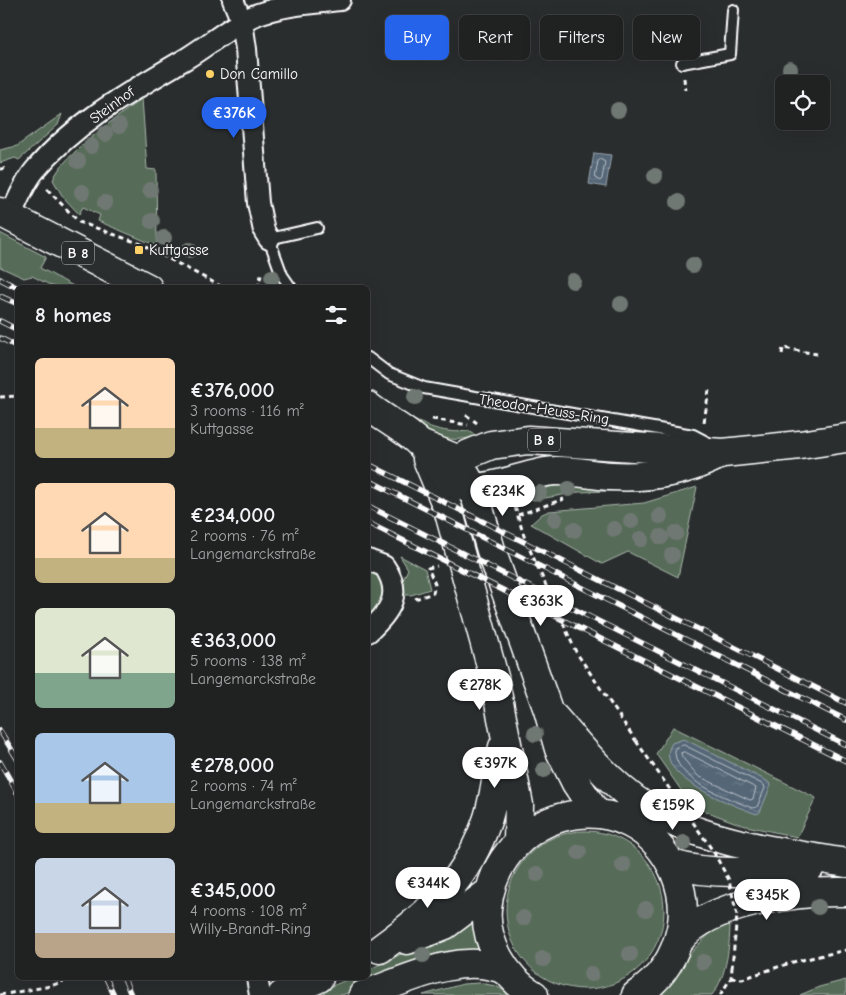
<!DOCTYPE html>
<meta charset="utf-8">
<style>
:root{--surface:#202222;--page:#282a2a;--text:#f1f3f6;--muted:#a2a4a5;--line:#3d3f40;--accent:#2563eb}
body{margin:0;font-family:"Comic Neue",sans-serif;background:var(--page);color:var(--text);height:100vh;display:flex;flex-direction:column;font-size:19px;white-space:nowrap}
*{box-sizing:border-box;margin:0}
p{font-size:16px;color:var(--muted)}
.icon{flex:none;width:28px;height:28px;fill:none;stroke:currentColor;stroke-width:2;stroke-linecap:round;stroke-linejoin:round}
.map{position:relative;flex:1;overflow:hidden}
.sheet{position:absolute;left:15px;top:285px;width:355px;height:695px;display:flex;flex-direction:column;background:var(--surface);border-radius:8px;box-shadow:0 5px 20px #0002,0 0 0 1px var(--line)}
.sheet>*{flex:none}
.guide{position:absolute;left:385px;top:15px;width:385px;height:45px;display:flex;gap:10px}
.buttons{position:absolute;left:775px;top:75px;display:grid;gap:10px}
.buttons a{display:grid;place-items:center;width:55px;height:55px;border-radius:8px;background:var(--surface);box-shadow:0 5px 20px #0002,0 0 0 1px var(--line);font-size:25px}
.price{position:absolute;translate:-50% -42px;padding:0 11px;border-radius:18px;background:#fff;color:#222;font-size:16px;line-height:32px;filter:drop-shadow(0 1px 2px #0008)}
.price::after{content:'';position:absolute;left:50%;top:30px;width:15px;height:11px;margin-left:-8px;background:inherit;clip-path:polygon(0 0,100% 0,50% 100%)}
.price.on{background:var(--accent);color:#fff}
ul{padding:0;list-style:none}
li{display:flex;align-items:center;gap:15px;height:125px;padding:0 20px}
li span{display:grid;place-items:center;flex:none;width:140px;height:100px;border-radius:8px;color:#555}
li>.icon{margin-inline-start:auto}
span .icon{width:60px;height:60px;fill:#fffc;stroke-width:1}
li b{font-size:21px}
h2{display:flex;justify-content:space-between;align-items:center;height:60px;padding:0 20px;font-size:21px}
.chip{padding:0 18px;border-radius:8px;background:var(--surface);box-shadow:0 5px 20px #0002,0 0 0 1px var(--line);font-size:18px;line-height:45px}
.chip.on{background:var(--accent);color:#fff}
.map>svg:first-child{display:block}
.grass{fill:#566c58;stroke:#aab6ac}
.water{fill:url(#water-ripples);stroke:#98a3ad}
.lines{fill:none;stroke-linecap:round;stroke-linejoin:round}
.shore{stroke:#bbc2c9;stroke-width:1}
.service-casing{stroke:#fff;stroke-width:14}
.minor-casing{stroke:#fff;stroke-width:24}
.secondary-casing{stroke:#fff;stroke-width:31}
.primary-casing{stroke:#fff;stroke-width:31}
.path{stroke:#fff;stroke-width:3;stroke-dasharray:5 4;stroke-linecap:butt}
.service{stroke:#2a2d2e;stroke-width:10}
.minor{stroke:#2a2d2e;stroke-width:20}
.secondary{stroke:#2a2d2e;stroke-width:28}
.primary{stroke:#2a2d2e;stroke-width:28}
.rail-casing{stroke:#fff;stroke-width:5.5}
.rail{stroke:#2a2d2e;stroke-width:4;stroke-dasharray:11;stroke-linecap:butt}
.path-bridge{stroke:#fff;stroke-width:3;stroke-dasharray:5 4;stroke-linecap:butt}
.tree{fill:#707873}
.poi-dot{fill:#ffd166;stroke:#2a2d2e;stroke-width:2}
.labels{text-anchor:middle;stroke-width:4;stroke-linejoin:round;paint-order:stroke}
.shield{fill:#2a2d2e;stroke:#bfc0c0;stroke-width:1}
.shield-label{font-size:14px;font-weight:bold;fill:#fff}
.poi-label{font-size:15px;fill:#fff;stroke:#2a2d2e;text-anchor:start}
.street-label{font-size:15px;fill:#fff;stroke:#2a2d2e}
</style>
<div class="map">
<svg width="846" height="995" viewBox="0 0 846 995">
<defs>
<pattern id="water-ripples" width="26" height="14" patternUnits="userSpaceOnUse" patternTransform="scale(1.25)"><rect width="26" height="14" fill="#546677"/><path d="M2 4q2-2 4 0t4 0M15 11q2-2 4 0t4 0" fill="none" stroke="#6e7d8b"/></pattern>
</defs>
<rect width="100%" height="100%" fill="#2a2d2e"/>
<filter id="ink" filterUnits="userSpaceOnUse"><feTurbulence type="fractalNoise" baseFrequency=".02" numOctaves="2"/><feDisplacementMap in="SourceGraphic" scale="10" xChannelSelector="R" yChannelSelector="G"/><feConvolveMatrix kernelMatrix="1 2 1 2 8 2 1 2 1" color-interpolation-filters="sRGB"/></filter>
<g filter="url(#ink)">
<!-- grass -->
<path class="grass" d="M142,98L147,169L156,170L157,246L98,221L100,215L83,207L79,214L63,197L53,180C62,155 120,116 142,98Z
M62,114L58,125L19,160L15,158L0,163V150L17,146Z
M0,233L46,257L40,268L75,287H54L32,276L24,278L0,267Z
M406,416C427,427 446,434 469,431L477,436C446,445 429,435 406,416Z
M573,484L639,490L579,492L534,500L521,497V495L554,486Z
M697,487L678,577L628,552L602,564L531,524L542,514L549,511L644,503Z
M400,556L425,569L430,589L411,595H404L403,580L408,569Z
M368,571L379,577C388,594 380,606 368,618Z
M673,727L816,798L797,837L742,825L692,806L656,754Z
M506 910a79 79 0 1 1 158 0a79 79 0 1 1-158 0Z
M474,921L479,951L386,979L342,995H311L351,978H368V970L459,926Z
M730,921C730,944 727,977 712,995H658C681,968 697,937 730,921Z
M846,980V995H800L819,987Z
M479,983L496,986L511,995H423L463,984Z"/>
<!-- water -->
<path class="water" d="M594,153L611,155L606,187L589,184Z
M684,739L767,781L771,785L760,812L757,814L751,812C731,804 651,776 672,743Z"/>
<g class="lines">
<!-- shore -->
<path class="shore" d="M600,159L605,162L602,179L600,181L595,178L598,161Z
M684,745L764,785L765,788L757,807L752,808C729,798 671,780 675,748Z
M685,752L756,788L753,799L750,800L698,776L682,757L681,753Z"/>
<!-- service casing -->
<g class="service-casing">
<path id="service" d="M682,63L730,54L733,10
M291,288L282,275L269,239L317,228
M368,358L389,374L424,388L693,435L712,445"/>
</g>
<!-- minor casing -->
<g class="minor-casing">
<path id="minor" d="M233,0L242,22L246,49L258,203L264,231L269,239
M10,217C17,202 24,183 35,170C76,121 133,90 187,58C210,44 233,24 258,14C283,5 314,3 340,0
M368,560L384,566C404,594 389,613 368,632
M257,978L260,995"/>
</g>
<!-- secondary casing -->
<g class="secondary-casing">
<path id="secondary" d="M427,459L448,509L494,677L519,805L518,841
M457,459L473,488L491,550L548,710L559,749L576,783L597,814
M554,717C585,752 616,792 659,815C716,845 783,852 846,863
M671,864C715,877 764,871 810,867
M407,940L445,925L489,892
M679,941C707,902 801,891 846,892
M380,949C431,912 467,881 488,818C495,795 497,771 503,747
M282,995L319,978
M363,995C406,980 462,950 507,971
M534,995C506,979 484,942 487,909C497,805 633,776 675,873C682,890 685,910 681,929C675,957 660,980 636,995"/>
</g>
<!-- primary casing -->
<g class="primary-casing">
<path id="primary" d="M0,212L148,288
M368,406C384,419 405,429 420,444C430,454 437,471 448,480C476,501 524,472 555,471C573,470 593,475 611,476C647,478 682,473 715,457
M420,444L457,459L491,445L528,440L723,453L800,445L846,438"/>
</g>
<!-- path -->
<path class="path" d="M684,78L685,90
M0,169L9,168
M47,189L79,222L141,244L224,288
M258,288L262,271
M782,354L783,348L817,354
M0,397L18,396
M466,415L477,423
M432,419L468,425
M704,422L709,390
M515,507L525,539L576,652L636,741
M518,515L564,499
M415,599L433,593L435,584L428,568L437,566
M731,978L742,979L793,962L846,950
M0,995L51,986L71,978
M720,995L731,978L732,968"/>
<!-- service -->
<use href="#service" class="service"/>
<!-- minor -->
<use href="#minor" class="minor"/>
<!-- secondary -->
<use href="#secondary" class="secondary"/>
<!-- primary -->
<use href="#primary" class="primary"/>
<!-- rail casing -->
<g class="rail-casing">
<path id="rail" d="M0,279L18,288
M0,296L18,304
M0,321L18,330
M0,338L18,347
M368,464L846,703
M368,480L846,720
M368,506L846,745
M368,523L846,761
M0,731L18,760
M0,762L18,794
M106,978L114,995
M124,978L131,995"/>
</g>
<!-- rail -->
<use href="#rail" class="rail"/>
<!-- path-bridge -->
<path class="path-bridge" d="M636,741L713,851L729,880L737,915L732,968"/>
</g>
<!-- trees -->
<g class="tree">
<circle cx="790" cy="69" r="8"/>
<circle cx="618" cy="110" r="8"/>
<circle cx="119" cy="126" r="8"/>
<circle cx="105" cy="134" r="8"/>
<circle cx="91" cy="146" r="8"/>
<circle cx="78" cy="161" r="8"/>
<circle cx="655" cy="176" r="8"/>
<circle cx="150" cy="190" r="8"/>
<circle cx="82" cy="192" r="8"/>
<circle cx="678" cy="202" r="8"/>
<circle cx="105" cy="203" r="8"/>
<circle cx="152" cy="221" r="8"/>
<circle cx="164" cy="238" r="8"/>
<circle cx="189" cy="250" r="8"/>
<circle cx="693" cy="265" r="8"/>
<circle cx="272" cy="277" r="8"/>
<circle cx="573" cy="281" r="8"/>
<circle cx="621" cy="304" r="8"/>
<circle cx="415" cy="397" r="8"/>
<circle cx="569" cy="489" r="8"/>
<circle cx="539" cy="493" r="8"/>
<circle cx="660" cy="516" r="8"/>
<circle cx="555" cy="519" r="8"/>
<circle cx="631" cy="521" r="8"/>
<circle cx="614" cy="529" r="8"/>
<circle cx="574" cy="530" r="8"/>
<circle cx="676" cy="533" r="8"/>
<circle cx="661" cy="537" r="8"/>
<circle cx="641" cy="539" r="8"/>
<circle cx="672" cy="555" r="8"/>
<circle cx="535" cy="734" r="8"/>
<circle cx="544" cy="770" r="8"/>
<circle cx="684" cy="843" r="8"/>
<circle cx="579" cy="852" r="8"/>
<circle cx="623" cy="865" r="8"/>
<circle cx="537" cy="874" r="8"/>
<circle cx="818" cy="907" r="8"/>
<circle cx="646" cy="909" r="8"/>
<circle cx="523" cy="918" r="8"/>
<circle cx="630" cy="954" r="8"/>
<circle cx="423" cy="955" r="8"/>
<circle cx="543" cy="959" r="8"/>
<circle cx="703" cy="962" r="8"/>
<circle cx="591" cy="974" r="8"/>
</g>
</g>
<!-- markers -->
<g class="poi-dot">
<circle cx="210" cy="74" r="5"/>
<rect x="134" y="245" width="10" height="10" rx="2.5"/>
</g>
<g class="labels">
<!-- shield labels -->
<g class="shield">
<rect x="62" y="241.5" width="32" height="23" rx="4"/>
<rect x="528" y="428.5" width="32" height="23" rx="4"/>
</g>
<g class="shield-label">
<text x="78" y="258">B 8</text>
<text x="544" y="445">B 8</text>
</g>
<!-- poi labels -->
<g class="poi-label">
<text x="220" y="79">Don Camillo</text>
<text x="149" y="255">Kuttgasse</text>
</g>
<!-- street labels -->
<g class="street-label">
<text transform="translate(112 105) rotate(-36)" y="5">Steinhof</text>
<text transform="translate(544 409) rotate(9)" y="5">Theodor-Heuss-Ring</text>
</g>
</g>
</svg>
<div class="buttons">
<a><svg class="icon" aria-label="locate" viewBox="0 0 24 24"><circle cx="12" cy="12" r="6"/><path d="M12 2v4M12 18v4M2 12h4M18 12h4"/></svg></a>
</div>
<b class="price on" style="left:234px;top:139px">€376K</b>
<b class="price" style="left:503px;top:517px">€234K</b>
<b class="price" style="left:541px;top:627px">€363K</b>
<b class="price" style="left:480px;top:711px">€278K</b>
<b class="price" style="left:495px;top:789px">€397K</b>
<b class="price" style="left:673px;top:831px">€159K</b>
<b class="price" style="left:428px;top:909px">€344K</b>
<b class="price" style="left:767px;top:921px">€345K</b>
<div class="guide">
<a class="chip on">Buy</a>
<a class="chip">Rent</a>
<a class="chip">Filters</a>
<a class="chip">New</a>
</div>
<section class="sheet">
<h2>8 homes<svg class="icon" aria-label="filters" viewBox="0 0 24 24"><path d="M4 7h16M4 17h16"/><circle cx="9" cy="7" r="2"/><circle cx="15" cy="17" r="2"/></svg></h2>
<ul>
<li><span style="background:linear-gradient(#ffd9b3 70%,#c2b280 0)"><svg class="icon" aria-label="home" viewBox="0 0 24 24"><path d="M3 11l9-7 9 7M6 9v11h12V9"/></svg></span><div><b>€376,000</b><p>3 rooms · 116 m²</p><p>Kuttgasse</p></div></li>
<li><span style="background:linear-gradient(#ffd9b3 75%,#c2b280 0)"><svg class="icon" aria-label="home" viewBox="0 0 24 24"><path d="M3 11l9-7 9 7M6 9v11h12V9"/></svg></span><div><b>€234,000</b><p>2 rooms · 76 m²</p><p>Langemarckstraße</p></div></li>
<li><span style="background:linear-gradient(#dfe7d0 65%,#7fa58c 0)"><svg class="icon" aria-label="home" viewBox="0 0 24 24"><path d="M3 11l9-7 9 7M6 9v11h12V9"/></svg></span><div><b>€363,000</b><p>5 rooms · 138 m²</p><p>Langemarckstraße</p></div></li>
<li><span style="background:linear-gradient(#a9c7e8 70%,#c2b280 0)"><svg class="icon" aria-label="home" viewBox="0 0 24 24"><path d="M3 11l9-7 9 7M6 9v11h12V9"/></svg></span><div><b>€278,000</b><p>2 rooms · 74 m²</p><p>Langemarckstraße</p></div></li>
<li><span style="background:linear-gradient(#c9d6e8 75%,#b9a48a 0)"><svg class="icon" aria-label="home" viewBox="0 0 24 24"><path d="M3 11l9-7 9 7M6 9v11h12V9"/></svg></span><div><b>€345,000</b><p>4 rooms · 108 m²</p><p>Willy-Brandt-Ring</p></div></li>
</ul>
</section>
</div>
